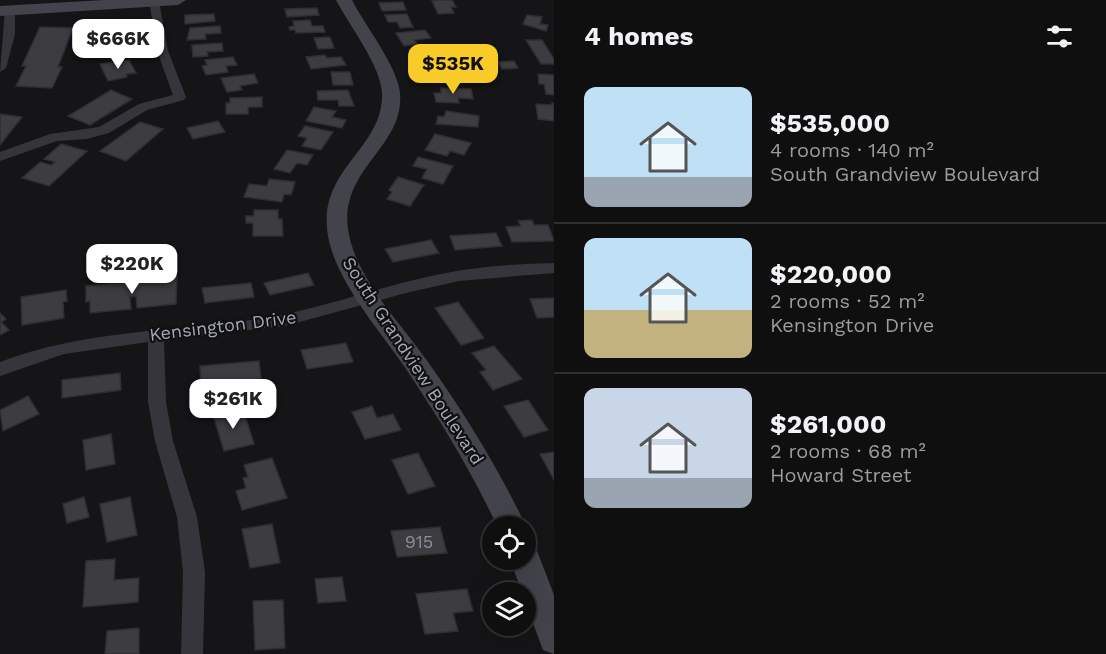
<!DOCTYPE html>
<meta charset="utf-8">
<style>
:root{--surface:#100f10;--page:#1e1d1e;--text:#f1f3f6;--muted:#9c9c9f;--line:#302f30;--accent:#f9cb29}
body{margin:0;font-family:"Work Sans",sans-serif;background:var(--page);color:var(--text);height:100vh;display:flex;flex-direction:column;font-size:22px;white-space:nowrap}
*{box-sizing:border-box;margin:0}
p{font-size:20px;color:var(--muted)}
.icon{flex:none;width:33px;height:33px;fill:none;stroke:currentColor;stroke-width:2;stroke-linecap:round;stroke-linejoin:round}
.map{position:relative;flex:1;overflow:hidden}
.details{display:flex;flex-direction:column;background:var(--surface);width:552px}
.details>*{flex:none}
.fabs{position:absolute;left:482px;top:516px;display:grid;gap:12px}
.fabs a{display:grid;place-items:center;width:54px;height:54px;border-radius:50%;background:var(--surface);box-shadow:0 6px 24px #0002,0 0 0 2px var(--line);font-size:30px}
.price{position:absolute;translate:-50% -51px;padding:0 14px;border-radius:12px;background:#fff;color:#222;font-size:20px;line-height:39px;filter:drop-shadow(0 2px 3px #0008)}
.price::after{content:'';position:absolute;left:50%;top:36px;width:18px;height:14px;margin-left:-9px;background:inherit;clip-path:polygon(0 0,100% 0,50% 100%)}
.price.selected{background:var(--accent);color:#111}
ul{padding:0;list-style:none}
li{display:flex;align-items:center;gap:18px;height:150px;padding:0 30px}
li+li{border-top:2px solid var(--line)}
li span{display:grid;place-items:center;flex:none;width:168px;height:120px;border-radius:12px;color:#555}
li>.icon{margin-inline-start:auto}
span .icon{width:72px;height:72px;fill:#fffc;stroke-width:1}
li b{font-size:26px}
h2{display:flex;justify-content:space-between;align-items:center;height:72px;padding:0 30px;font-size:26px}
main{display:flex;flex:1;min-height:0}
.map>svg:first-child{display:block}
.building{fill:#3c3c41;stroke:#2f2e32;stroke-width:1.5}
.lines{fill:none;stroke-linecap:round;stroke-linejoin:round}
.street{fill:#35353b;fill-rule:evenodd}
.secondary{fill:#43444b;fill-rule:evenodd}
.labels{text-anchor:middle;stroke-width:4.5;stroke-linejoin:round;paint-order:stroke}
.street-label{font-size:18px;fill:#a5a9b7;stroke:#100f11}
.near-number-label{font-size:18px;fill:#8b8e9a}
</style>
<main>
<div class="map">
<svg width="554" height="654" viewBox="0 0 554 654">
<rect width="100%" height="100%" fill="#151416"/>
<!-- building -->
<path class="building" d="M438,0H452L456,7H451L454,13L438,14L432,1Z
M403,2L406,10L382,11L379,3Z
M317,8L319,15L287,17L285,9Z
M214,14L215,21L185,24V15Z
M407,14L413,27L400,28L397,22H388L385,15Z
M527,15L542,17L540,24L548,25L546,31L523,24Z
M310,20L312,26H323L325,32L296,33L295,30H290L289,27L294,26L293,21Z
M122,25L126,37L116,40L127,38L132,50L105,54L97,29Z
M220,26L221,33L205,34L206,39L187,40L190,28Z
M40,27L73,28L58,67H62L52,88L16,86L26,66H22Z
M425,30L431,38L414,40L417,44L404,46L396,33Z
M330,37L334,48L318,49L314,38Z
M526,40H542L554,59V64H541Z
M222,43L223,51L207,52L208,56L193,57L192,45Z
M442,46L447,54L434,56L438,61L416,63L410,54H416L413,49Z
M325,55L327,58L341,57L346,65L311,69L306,57Z
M233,57L237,65L226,66L228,72L206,75L202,66L207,65L205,60Z
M129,60L136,73L126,74L127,77L108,81L100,64Z
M514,61L518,68L502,69L498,62Z
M443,67L450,81L432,82L426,68Z
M331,72H350L353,85H333Z
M254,74L258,83L240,86L242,90L227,92L221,78Z
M538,74L554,75V95L546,94L544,84H539Z
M441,88L471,89L473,99L458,98L459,103L436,102L434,93H441Z
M111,90L132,99L90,125L68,116Z
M348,90L354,106H339L338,100H318L317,91Z
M262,97V107H248V114H226V103H230V98Z
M552,103H554V121L538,119L536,104L552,105Z
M314,107L336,111L332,117L346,120L342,128L306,121Z
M446,111L479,116L478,127L436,124L438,116L444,117Z
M0,114L22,117L0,145Z
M218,121L225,132L193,139L187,128Z
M140,122L163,129L126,161L100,151Z
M305,126L333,132L321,150L302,146L307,138L298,136Z
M435,134L471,143L464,155L450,151L447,156L425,150Z
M61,144L87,151L49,186L22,178L40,162L51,165L55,162L44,159Z
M287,150L313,155L307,165L297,163L290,173L274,169Z
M418,157L453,166L443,184L422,178L427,169L413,166Z
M398,177L424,185L410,206L387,199L392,192L389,190Z
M269,179L295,182L291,195L284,194L282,202L244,197L249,184L267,186Z
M254,210H278V219H282L283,236H253V223H246V216H254Z
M532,220L534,225H548L554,241L512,242L506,227L521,226L518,221Z
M496,233L502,246L455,250L450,236Z
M431,240L439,253L393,262L385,249Z
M308,273L314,285L270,295L264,283Z
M177,277L176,304L137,308L136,296L130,297L131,309L90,313V301L86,302V286Z
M251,283L254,297L205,303L202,288Z
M66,290L67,301L63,302L64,318L22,325L21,297Z
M554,298V317L537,318L530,299Z
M458,302L484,338L461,345L435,308Z
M0,313L6,319L1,322L9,330L0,335Z
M346,343L353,362L307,369L301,350Z
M494,346L522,379L493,390L480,372L486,370L472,353Z
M259,361L261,379L201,384L200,366Z
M120,373L121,390L62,398V380Z
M28,396L39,414L3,431L0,410Z
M528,400L548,430L524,437L504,406Z
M372,406L377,418L393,414L401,430L365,439L352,412Z
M243,409L254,444L224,451L213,415Z
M111,434L115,464L86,470L83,440Z
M554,452V480L540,454Z
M418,453L435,486L408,494L392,460Z
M272,458L287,498L242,510L236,491L246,488L243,478L248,477L244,465Z
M84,497L89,517L67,523L63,504Z
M130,497L137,535L107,542L100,504Z
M272,524L280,563L250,568L242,529Z
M440,527L447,553L397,557L391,531Z
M115,559L114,580L139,578L138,602L83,607L86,561Z
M342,577L346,601L318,603L315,579Z
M467,589L473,611L453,613L458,631L425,634L416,594Z
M283,600L285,648L255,650L253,601Z
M139,628V654H105L107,631Z"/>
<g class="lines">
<!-- street -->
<path class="street" d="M149,0L159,1L168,51L186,97L184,100L147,110L109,133L87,139L57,141L0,161V152L50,134L99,127L139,104L173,95L157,51Z
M10,7L15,10V34L6,68L0,72L5,10Z
M554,263V273L459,281L406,293L285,326L164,340L166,402L173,441L197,517L205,572L203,654H181L183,572L177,517L155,441L148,402V342L64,354L0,376V362C86,329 175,332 264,318C320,309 372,289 427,277C469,267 512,264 554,263Z"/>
<!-- secondary -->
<path class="secondary" d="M104,0H186L178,5L0,16V6Z
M336,0H352C365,26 397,65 400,93C405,151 330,171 351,243C364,287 402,325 428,362C465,414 498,468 526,526L525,527L497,526C471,470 438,417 404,366C379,330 339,284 329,241C313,169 384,151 382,93C381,66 349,25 336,0Z
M525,544L536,548L554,595V654L543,650L525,602V592H522L510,560H525Z"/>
</g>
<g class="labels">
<!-- street labels -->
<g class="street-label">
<text transform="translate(223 326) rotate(-7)" y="6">Kensington Drive</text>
<text transform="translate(413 361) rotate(57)" y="6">South Grandview Boulevard</text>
</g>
<!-- near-number labels -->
<g class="near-number-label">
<text x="419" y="548">915</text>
</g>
</g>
</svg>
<div class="fabs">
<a><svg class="icon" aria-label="locate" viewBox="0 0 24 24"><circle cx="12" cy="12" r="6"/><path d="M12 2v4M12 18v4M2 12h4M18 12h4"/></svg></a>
<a><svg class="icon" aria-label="layers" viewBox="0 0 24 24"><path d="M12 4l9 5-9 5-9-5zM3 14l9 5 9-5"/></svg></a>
</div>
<b class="price" style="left:118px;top:70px">$666K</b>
<b class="price selected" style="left:453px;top:95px">$535K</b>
<b class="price" style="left:132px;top:295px">$220K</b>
<b class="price" style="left:233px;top:430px">$261K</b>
</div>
<section class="details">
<h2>4 homes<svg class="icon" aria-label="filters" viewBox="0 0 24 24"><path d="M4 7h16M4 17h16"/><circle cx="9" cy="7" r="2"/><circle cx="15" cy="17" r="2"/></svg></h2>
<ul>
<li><span style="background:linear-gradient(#bfe0f5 75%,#9aa5b1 0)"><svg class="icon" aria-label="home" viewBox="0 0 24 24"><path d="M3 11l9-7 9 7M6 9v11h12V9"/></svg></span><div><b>$535,000</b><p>4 rooms · 140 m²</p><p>South Grandview Boulevard</p></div></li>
<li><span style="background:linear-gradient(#bfe0f5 60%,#c2b280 0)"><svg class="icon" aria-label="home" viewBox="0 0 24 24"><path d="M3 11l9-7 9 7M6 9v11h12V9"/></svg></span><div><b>$220,000</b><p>2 rooms · 52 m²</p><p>Kensington Drive</p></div></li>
<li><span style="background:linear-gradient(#c9d6e8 75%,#9aa5b1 0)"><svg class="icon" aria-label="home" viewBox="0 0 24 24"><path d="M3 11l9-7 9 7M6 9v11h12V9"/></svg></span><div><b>$261,000</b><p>2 rooms · 68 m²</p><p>Howard Street</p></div></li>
</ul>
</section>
</main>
